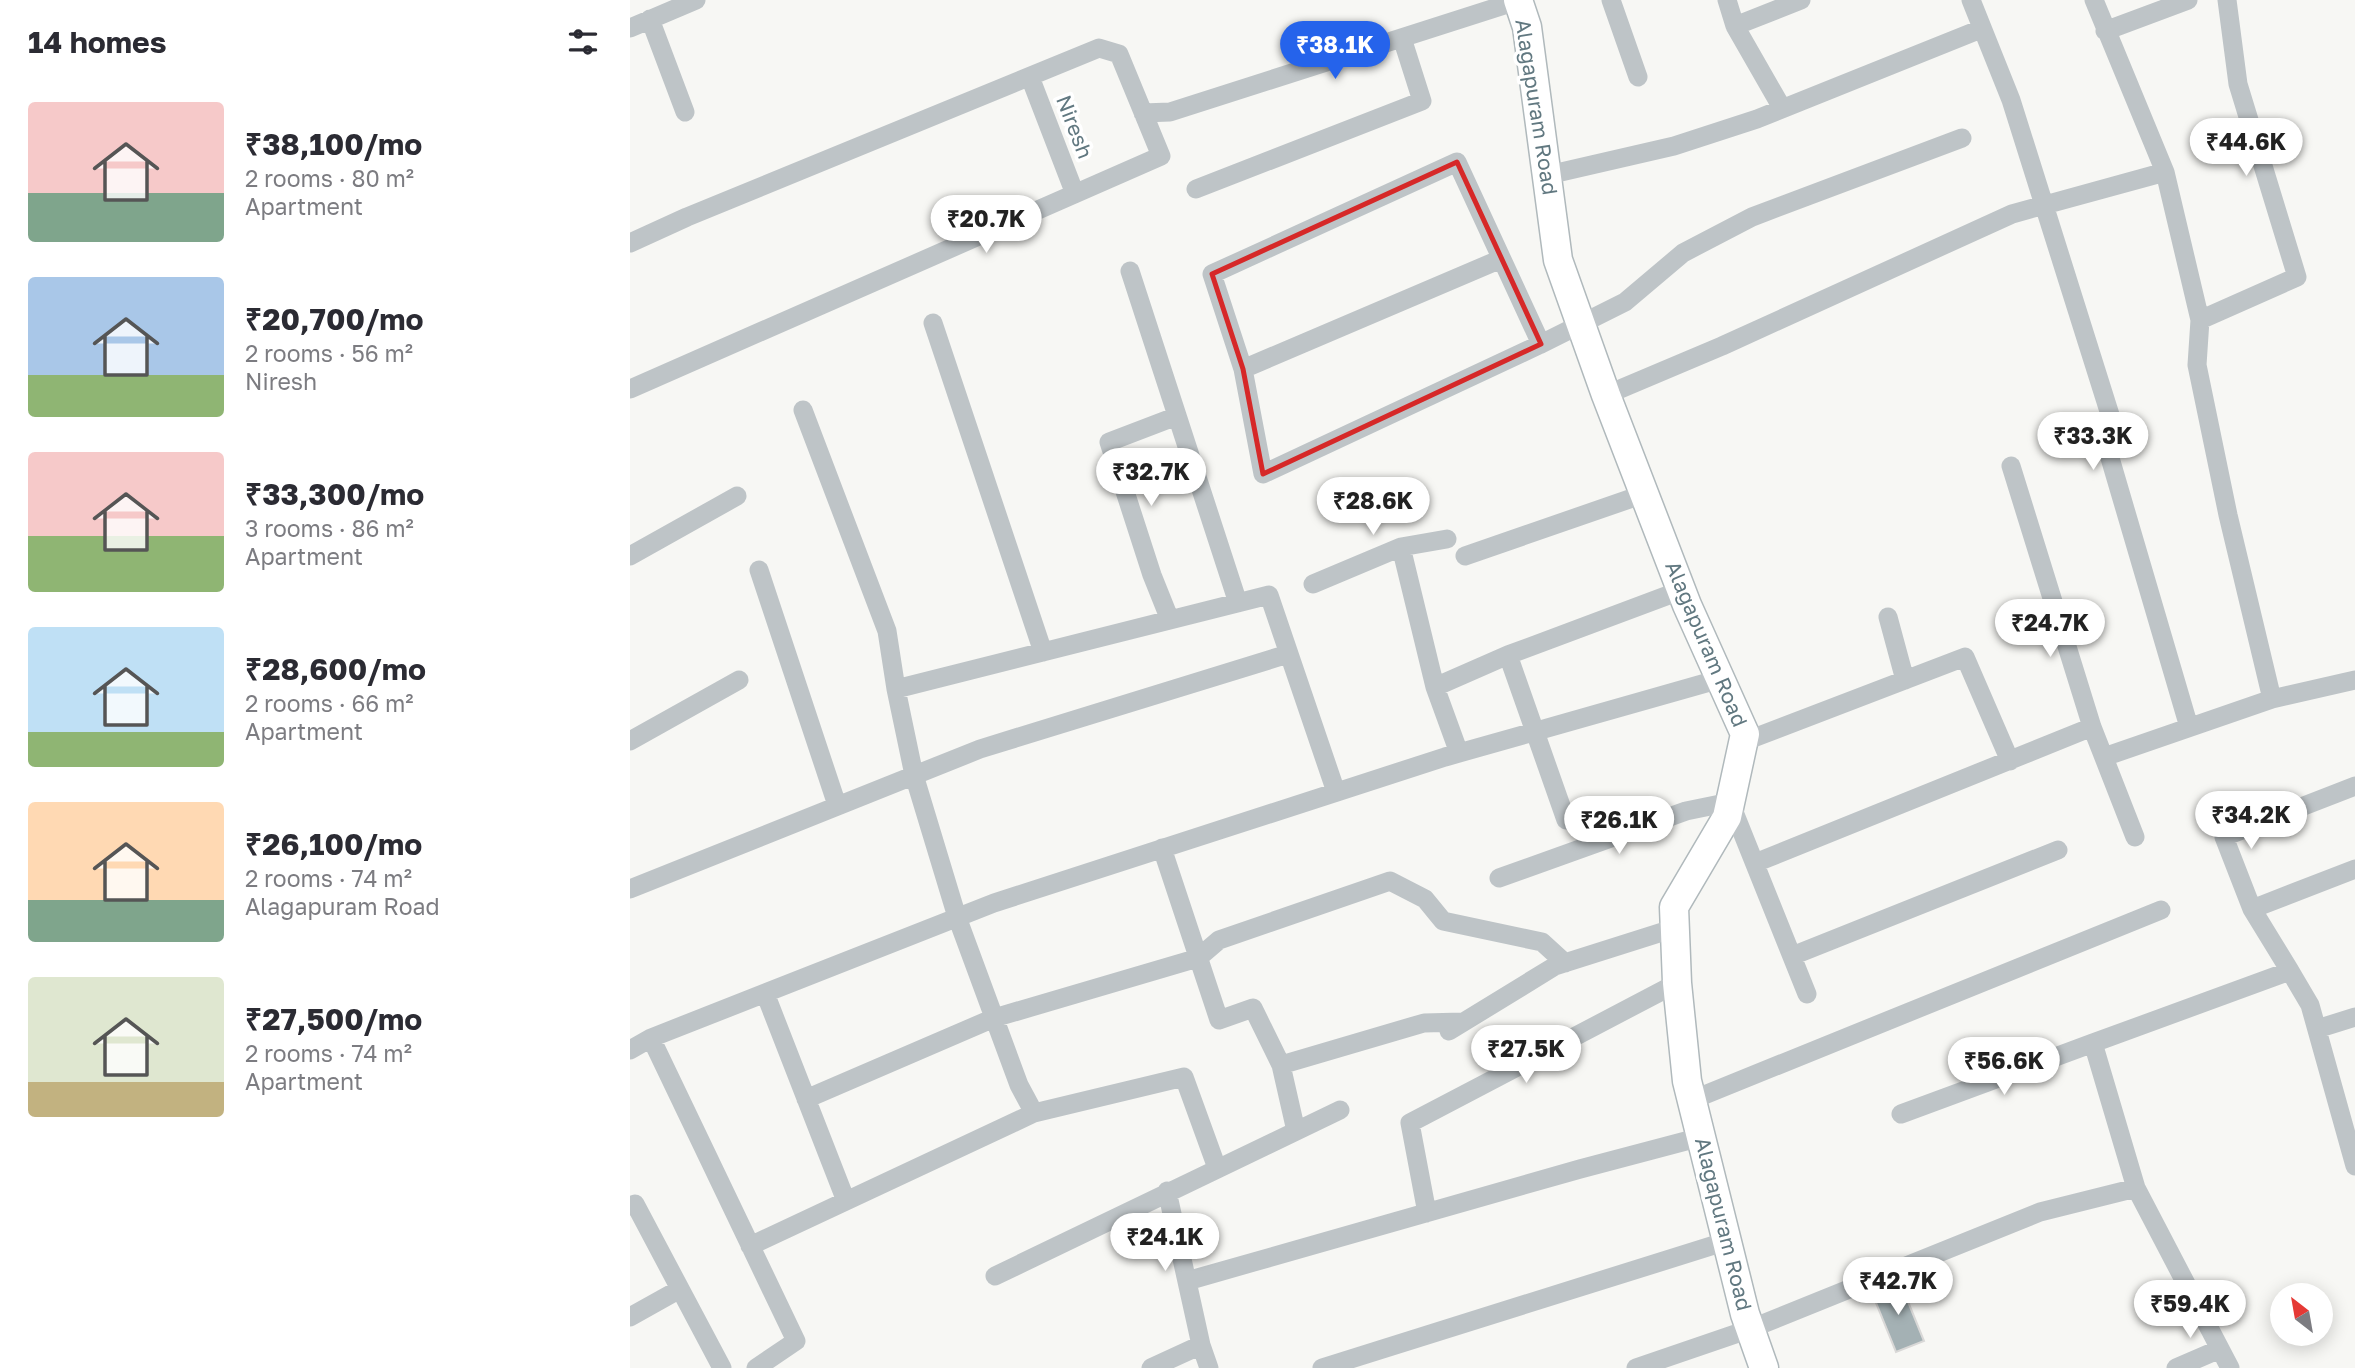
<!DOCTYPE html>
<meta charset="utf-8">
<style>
:root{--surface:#fff;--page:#f2f2f3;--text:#2b2b33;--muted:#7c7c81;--accent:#2563eb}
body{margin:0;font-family:"Golos Text",sans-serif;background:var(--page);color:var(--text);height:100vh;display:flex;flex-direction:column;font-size:26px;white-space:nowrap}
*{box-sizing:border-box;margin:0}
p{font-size:23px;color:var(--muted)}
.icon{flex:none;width:38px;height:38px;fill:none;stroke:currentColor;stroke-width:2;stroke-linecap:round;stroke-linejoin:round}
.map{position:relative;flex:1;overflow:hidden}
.panel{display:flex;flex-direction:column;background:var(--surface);width:630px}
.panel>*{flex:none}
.needle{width:46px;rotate:329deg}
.tools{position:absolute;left:1640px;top:1283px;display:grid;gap:14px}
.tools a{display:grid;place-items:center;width:63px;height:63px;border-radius:50%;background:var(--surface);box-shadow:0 4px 18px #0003;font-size:35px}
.price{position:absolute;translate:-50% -60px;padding:0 16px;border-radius:24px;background:#fff;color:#222;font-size:23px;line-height:46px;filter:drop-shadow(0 2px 4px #0008)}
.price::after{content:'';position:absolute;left:50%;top:42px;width:21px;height:16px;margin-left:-10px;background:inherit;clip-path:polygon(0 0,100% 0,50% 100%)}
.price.current{background:var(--accent);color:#fff}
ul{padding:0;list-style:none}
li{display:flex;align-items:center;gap:21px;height:175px;padding:0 28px}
li span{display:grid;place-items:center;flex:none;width:196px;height:140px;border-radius:7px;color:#555}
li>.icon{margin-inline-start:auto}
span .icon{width:84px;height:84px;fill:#fffc;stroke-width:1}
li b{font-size:30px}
h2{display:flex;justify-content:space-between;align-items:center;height:84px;padding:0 28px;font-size:30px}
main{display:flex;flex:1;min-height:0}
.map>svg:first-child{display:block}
.building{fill:#a4b1b4;stroke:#d9d8d7;stroke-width:2}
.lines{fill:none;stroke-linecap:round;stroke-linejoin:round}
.secondary-casing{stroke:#b0b9bc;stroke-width:31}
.street{stroke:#bec4c7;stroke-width:19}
.secondary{stroke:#fff;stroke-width:28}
.marked{fill:none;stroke:#d62828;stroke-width:5;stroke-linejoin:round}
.labels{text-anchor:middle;stroke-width:7;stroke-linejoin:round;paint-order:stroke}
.street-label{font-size:21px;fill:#617880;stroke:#fff}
</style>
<main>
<section class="panel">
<h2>14 homes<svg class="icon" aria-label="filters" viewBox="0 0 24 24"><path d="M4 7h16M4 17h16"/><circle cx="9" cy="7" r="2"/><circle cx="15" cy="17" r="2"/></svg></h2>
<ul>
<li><span style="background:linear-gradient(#f6c9c9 65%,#7fa58c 0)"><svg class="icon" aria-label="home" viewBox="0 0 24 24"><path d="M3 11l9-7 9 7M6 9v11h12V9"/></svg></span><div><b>₹38,100/mo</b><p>2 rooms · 80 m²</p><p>Apartment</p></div></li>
<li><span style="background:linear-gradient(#a9c7e8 70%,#8fb573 0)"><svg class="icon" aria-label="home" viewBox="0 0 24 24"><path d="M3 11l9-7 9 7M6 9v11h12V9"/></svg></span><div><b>₹20,700/mo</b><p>2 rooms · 56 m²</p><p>Niresh</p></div></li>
<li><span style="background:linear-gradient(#f6c9c9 60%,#8fb573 0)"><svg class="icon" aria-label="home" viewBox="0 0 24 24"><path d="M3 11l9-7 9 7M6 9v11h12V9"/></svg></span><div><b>₹33,300/mo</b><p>3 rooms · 86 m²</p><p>Apartment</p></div></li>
<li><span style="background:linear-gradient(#bfe0f5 75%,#8fb573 0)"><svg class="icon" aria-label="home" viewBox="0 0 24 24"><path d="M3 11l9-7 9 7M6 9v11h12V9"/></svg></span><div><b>₹28,600/mo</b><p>2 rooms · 66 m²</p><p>Apartment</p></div></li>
<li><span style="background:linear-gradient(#ffd9b3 70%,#7fa58c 0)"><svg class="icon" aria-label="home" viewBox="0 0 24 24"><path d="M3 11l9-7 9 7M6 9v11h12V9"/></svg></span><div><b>₹26,100/mo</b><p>2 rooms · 74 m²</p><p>Alagapuram Road</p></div></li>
<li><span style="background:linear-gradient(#dfe7d0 75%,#c2b280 0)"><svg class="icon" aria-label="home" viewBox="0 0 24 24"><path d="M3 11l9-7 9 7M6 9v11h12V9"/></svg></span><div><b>₹27,500/mo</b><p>2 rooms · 74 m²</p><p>Apartment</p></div></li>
</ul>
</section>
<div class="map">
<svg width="1725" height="1368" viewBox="0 0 1725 1368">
<rect width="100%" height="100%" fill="#f7f7f4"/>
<!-- building -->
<path class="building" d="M1270,1282L1294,1341L1266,1352L1242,1293Z"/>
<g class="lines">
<!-- secondary casing -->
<g class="secondary-casing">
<path id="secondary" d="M888,0L897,27L928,260L976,395L1057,605L1115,734L1097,817L1044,907L1047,983L1057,1081L1115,1314L1134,1368"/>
</g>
<!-- street -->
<path class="street" d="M981,0L1008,77
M1097,0L1105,26L1171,0
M1341,0L1381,100L1482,421L1480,458L1559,727
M1464,0L1535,172L1570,320L1567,365L1598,515L1642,699
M20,19L55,112
M1105,26L1152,108
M0,28L66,0
M1475,31L1558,0
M400,77L445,194
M513,113L540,112L890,0
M918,175L1044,146L1127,119L1351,29
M566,189L792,101L772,38
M0,243L57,217L469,48L489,54L531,156L0,389
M500,271L608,603
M1570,320L1667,277L1608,84L1597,0
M303,323L413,652
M911,344L827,162L582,274L613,369L633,474L911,344L995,302L1053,253L1122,217L1332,138
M613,369L871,259
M976,395L1092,346L1382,214L1535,172
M173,410L257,631L266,689L284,775L327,917L389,1085L404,1113
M1381,466L1462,727L1505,837
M771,547L805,687L878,655L1052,590
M0,556L107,496
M835,556L1014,494
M129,570L207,805
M683,584L771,547L817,539
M1258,617L1275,680
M540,620L522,575L479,442L547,416
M878,655L936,820
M805,687L829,753
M266,689L639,595L706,792
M0,741L109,680
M1113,742L1335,657L1380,761
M1474,757L1642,699L1725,680
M532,848L589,1020L623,1008L651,1065L666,1131
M1125,863L1462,727
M869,878L1056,811L1100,802L1177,994
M0,889L350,749L658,654
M1622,909L1725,869
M1162,956L1428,850
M1660,971L1622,909L1594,837L1725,786
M135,993L216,1201
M1687,1029L1725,1017
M819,1031L925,966L1045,928
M21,1038L166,1341L126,1368
M0,1050L21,1038L364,903L815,757L1090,679
M651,1065L794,1023L832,1022
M176,1099L364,1018L568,958L589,940L760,881L795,899L813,921L912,942L935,963
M1062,1100L1531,910
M1271,1114L1463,1043
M1506,1188L1463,1043L1660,971L1680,1005L1725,1166
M537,1191L571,1345
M0,1206L5,1204L92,1368
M797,1213L780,1123L1047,983
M120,1246L404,1113L554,1077L587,1168
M365,1276L710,1110
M557,1281L950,1169L1071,1137
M0,1317L50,1289
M521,1368L571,1345L579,1368
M692,1368L1097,1241
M1006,1368L1120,1329L1410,1212L1506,1188L1600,1368
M1546,1368L1590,1349"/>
<!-- secondary -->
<use href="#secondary" class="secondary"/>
</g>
<!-- marked area -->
<path class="marked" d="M827,162L911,344L633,474L613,369L582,274Z"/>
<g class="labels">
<!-- street labels -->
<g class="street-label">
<text transform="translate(906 107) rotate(81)" y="7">Alagapuram Road</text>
<text transform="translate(444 127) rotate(69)" y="7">Niresh</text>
<text transform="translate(1076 644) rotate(67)" y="7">Alagapuram Road</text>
<text transform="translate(1093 1224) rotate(76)" y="7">Alagapuram Road</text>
</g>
</g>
</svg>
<div class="tools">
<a><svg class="needle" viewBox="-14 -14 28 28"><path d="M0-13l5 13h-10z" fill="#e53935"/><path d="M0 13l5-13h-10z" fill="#7c7c81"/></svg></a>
</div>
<b class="price current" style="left:705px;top:81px">₹38.1K</b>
<b class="price" style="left:1616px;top:178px">₹44.6K</b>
<b class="price" style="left:356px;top:255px">₹20.7K</b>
<b class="price" style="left:1463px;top:472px">₹33.3K</b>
<b class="price" style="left:521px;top:508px">₹32.7K</b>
<b class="price" style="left:743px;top:537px">₹28.6K</b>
<b class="price" style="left:1420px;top:659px">₹24.7K</b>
<b class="price" style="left:1621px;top:851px">₹34.2K</b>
<b class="price" style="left:989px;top:856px">₹26.1K</b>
<b class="price" style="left:896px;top:1085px">₹27.5K</b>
<b class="price" style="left:1374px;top:1097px">₹56.6K</b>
<b class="price" style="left:535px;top:1273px">₹24.1K</b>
<b class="price" style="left:1268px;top:1317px">₹42.7K</b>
<b class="price" style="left:1560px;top:1340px">₹59.4K</b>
</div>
</main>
